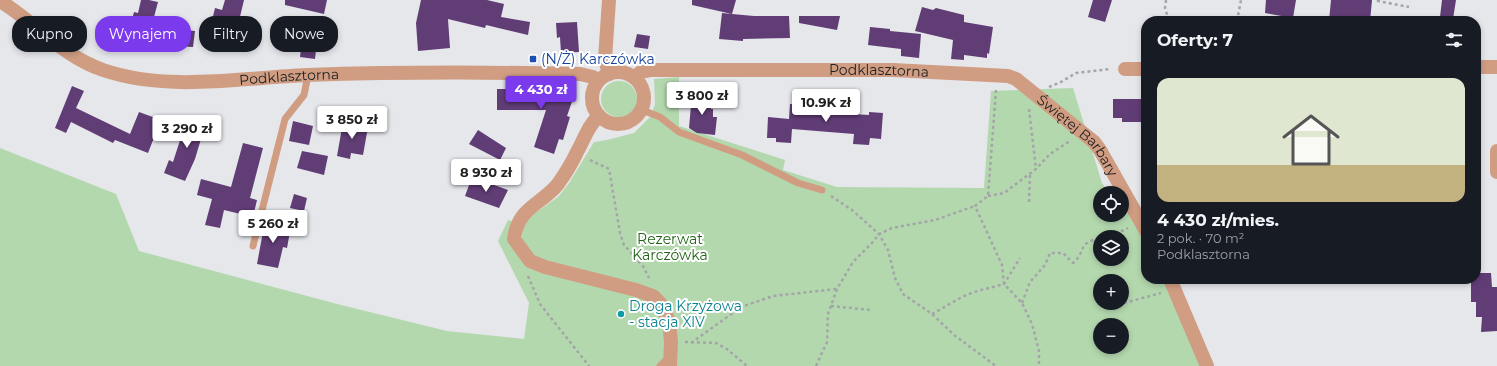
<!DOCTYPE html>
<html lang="pl">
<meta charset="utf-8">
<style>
:root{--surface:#171b24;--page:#242831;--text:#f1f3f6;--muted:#9ea1a6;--line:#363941;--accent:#7c3aed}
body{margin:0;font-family:Montserrat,sans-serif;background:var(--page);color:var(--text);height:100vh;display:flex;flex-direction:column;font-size:15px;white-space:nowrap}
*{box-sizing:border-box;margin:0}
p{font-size:13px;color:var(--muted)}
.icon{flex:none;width:22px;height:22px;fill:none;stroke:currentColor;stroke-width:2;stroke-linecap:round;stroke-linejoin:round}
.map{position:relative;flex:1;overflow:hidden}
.side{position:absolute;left:1141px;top:16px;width:340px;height:268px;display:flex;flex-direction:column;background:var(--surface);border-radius:16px;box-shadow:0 2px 6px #0003}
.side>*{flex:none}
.top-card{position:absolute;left:12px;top:16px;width:380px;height:36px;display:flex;gap:8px}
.buttons{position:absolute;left:1093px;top:186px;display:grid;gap:8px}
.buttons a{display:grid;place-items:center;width:36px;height:36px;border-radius:50%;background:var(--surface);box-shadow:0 2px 6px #0003;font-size:20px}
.price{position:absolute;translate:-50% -34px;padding:0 9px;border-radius:4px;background:#fff;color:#222;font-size:13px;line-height:26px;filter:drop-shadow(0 1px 2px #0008)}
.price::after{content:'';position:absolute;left:50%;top:24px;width:12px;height:9px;margin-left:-6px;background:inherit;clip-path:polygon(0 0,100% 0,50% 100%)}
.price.on{background:var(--accent);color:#fff}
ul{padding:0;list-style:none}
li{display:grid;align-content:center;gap:8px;height:212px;padding:0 16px}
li+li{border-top:1px solid var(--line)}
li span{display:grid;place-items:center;height:124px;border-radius:12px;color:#555}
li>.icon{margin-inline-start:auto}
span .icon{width:72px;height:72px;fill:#fffc;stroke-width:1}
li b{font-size:17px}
h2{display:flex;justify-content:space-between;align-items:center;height:48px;padding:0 16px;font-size:17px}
.tag{padding:0 14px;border-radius:16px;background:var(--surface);box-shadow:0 2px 6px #0003;font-size:14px;line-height:36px}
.tag.on{background:var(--accent);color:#fff}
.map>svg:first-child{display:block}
.green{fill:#b4d8ae;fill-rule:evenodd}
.building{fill:#613d76}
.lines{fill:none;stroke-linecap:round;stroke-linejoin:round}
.path{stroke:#a3a5a8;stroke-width:2.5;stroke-dasharray:3 3;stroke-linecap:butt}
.lane{stroke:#d09d82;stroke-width:7}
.street{stroke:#d09d82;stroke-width:14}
.transit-dot{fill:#1a4fb4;stroke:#fff;stroke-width:1.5}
.culture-dot{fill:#0f9aa8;stroke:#fff;stroke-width:1.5}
.labels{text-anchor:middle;stroke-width:4;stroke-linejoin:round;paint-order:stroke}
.transit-label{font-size:14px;fill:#164399;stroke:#fff;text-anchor:start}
.street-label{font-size:14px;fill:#1f2021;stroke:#fff}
.park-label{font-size:14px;fill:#206315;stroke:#fff}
.culture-label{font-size:14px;fill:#0d838f;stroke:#fff;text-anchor:start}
</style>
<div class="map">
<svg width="1497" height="366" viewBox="0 0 1497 366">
<rect width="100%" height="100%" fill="#e5e7eb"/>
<!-- green -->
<path class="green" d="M679,77V126L785,160L783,170L837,187L984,188L991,91L1073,88L1102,183L1109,193H1100V215H1122V207L1140,220L1146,236V279H1163L1204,366H0V148L116,194L139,251L341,305L447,331L524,339L529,303L498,241L508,220L512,221L509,230L522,238L523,226L532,215L558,197L569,183L594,142L607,140L634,133L651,116L655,104L654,79ZM1100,237H1122V259H1100ZM1100,281H1122V303H1100ZM1100,325H1122V347H1100Z
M601 99a18 18 0 1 1 36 0a18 18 0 1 1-36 0Z"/>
<!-- building -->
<path class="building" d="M141,0H149L158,2L154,17L157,18L151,38L129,31L134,12L138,13Z
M225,0H244L237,29L231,28L227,46L207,41L215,8L222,10Z
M285,0H327L324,14L285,5Z
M421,0H487L504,4L501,17L530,22L528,35L486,25L485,28L448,19L450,48L418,51L416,23Z
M692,0H736L732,14L754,16H789L790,38L743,39V41L719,39L722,13L732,14L692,5Z
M1093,0H1112L1105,22L1088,17Z
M1266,0H1296L1293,18L1265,13Z
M1331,0H1372L1370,21H1329Z
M1442,0H1456L1453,19L1440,17Z
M922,7L933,10L936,8L964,15V22L993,27L989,54L987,53V58L964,55V60L951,59L953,40L915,31Z
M799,16H840L837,30L799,23Z
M577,22L579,52L561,53L560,37L557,38L556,23Z
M870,27L890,29V31L921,34L919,58L901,56V49L868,45Z
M176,29L195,31L193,47L174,46Z
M637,34L650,36L648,49L634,47Z
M302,40L317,42L315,59L300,57Z
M72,86L84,91L76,108L130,134L139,112L161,120L148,153L115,140L113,143L71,122L66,133L55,128Z
M553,86L575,93L567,116L570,117L563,140L559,139L554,154L534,147L546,110H497V89H513V87Z
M692,94L709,95V103L711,104V109H713V117H717L715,135L697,133L689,128Z
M1113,99H1146V122H1122V118H1113Z
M799,103L838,106L837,113L869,115V112L883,113L881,139L870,138L869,145L853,144L854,134L792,129L791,143L776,142V138H767L768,117L789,119L790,104H799Z
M192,115L207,119L195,159L185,181L164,173L169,160L173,162L183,131H185L188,122H190Z
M293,121L313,126L309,145L289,141Z
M343,122L368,127L363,155L351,153L350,159L337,156Z
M478,130L506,148L500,160L469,144Z
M243,143L263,148L250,198L257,200L253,217L224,210L220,228L205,225L212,199L197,195L201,179L231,187Z
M302,151L328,156L324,175L297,168Z
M472,177L508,190L499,208L465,196Z
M294,194L307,198L304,211L290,208Z
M265,221L291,226L287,248L283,247L278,268L257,264Z
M1476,273H1491L1492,287H1497V331L1481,332L1482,317H1476V302H1471V279H1476Z"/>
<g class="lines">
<!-- path -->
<path class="path" d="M1166,0L1165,8L1169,21
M1378,0V1L1409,7
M1237,21L1241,0
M1049,87L1061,82L1076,73L1110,69
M996,90L988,196L975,206L1002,265L1004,284L1022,303L1032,324L1039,351V366
M1029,109L1036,169
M590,160L609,169L620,233L624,245L643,266L649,278
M831,196L852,210L879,234L888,250L895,278L903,294L932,314L954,335L996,366
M988,196L1004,193L1036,169L1050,154L1070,141
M1029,202L1030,174
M1104,237L1116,234L1128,228
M528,276L540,304L589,366
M1022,303L1030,282L1045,265L1050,253H1063L1073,263C1087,251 1076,244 1100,238
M1124,303L1161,293
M831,306L871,310
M932,314L962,297L974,292L1004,284L1020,258
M685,342L716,343L727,349L747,366
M691,343L741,307L773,296L836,289
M816,366L827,342L828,314L837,289L853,262L873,242L879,234L892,228L935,220L975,206"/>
<!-- lane -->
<path class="lane" d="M642,110L660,117L679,132L742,155L798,183L822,190
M253,246L285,119L304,95L308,75
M660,366L669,357"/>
<!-- street -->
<g class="street">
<path d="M609,0L605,59L609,74"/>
<path id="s1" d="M0,1C36,23 62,56 103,70C168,92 240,78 307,75C398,72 489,72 580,74L593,77L598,81"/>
<path d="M1476,67H1497"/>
<path d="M1125,69H1146"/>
<circle cx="618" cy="98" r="26"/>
<path id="s2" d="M635,77L641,72L651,70H893L1008,76L1016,79L1094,142L1100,150L1146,231"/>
<path d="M599,116C588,125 584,140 577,152C572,163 565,174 558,184C541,205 518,207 514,239L530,261L545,267L636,290L653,296L660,303L669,321L671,342L670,366"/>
<path d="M1497,151V172"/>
<path d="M1170,279L1207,366"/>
</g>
</g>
<!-- markers -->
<rect class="transit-dot" x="529" y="55" width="8" height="8" rx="2"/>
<circle class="culture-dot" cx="621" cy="314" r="4"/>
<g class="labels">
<!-- transit labels -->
<g class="transit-label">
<text x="541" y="64">(N/Ż) Karczówka</text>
</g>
<!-- street labels -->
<g class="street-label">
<text dy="5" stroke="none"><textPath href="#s2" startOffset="246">Podklasztorna</textPath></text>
<text dy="5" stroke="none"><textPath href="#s1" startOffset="312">Podklasztorna</textPath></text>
<text dy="5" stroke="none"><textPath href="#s2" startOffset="468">Świętej Barbary</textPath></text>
</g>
<!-- park labels -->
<g class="park-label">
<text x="670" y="244">Rezerwat<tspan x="670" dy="16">Karczówka</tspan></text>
</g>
<!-- culture labels -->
<g class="culture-label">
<text x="629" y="311">Droga Krzyżowa<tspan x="629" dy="16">- stacja XIV</tspan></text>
</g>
</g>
</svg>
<div class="buttons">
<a><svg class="icon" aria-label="locate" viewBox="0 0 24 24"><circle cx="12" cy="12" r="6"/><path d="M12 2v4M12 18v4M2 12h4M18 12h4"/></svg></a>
<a><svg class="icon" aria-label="layers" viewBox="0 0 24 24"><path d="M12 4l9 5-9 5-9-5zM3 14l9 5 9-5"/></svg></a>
<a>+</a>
<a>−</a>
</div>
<b class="price on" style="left:541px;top:110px">4 430 zł</b>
<b class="price" style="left:702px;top:116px">3 800 zł</b>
<b class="price" style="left:826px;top:123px">10.9K zł</b>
<b class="price" style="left:352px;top:140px">3 850 zł</b>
<b class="price" style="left:187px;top:149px">3 290 zł</b>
<b class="price" style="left:486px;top:193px">8 930 zł</b>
<b class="price" style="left:273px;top:244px">5 260 zł</b>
<div class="top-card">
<a class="tag">Kupno</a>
<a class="tag on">Wynajem</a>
<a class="tag">Filtry</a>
<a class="tag">Nowe</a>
</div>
<section class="side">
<h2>Oferty: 7<svg class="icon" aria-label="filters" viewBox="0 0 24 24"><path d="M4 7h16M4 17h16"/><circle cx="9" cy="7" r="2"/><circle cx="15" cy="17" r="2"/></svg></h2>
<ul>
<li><span style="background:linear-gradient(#dfe7d0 70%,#c2b280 0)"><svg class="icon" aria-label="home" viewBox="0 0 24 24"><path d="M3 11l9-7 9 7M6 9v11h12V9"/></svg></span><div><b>4 430 zł/mies.</b><p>2 pok. · 70 m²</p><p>Podklasztorna</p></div></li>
</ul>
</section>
</div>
